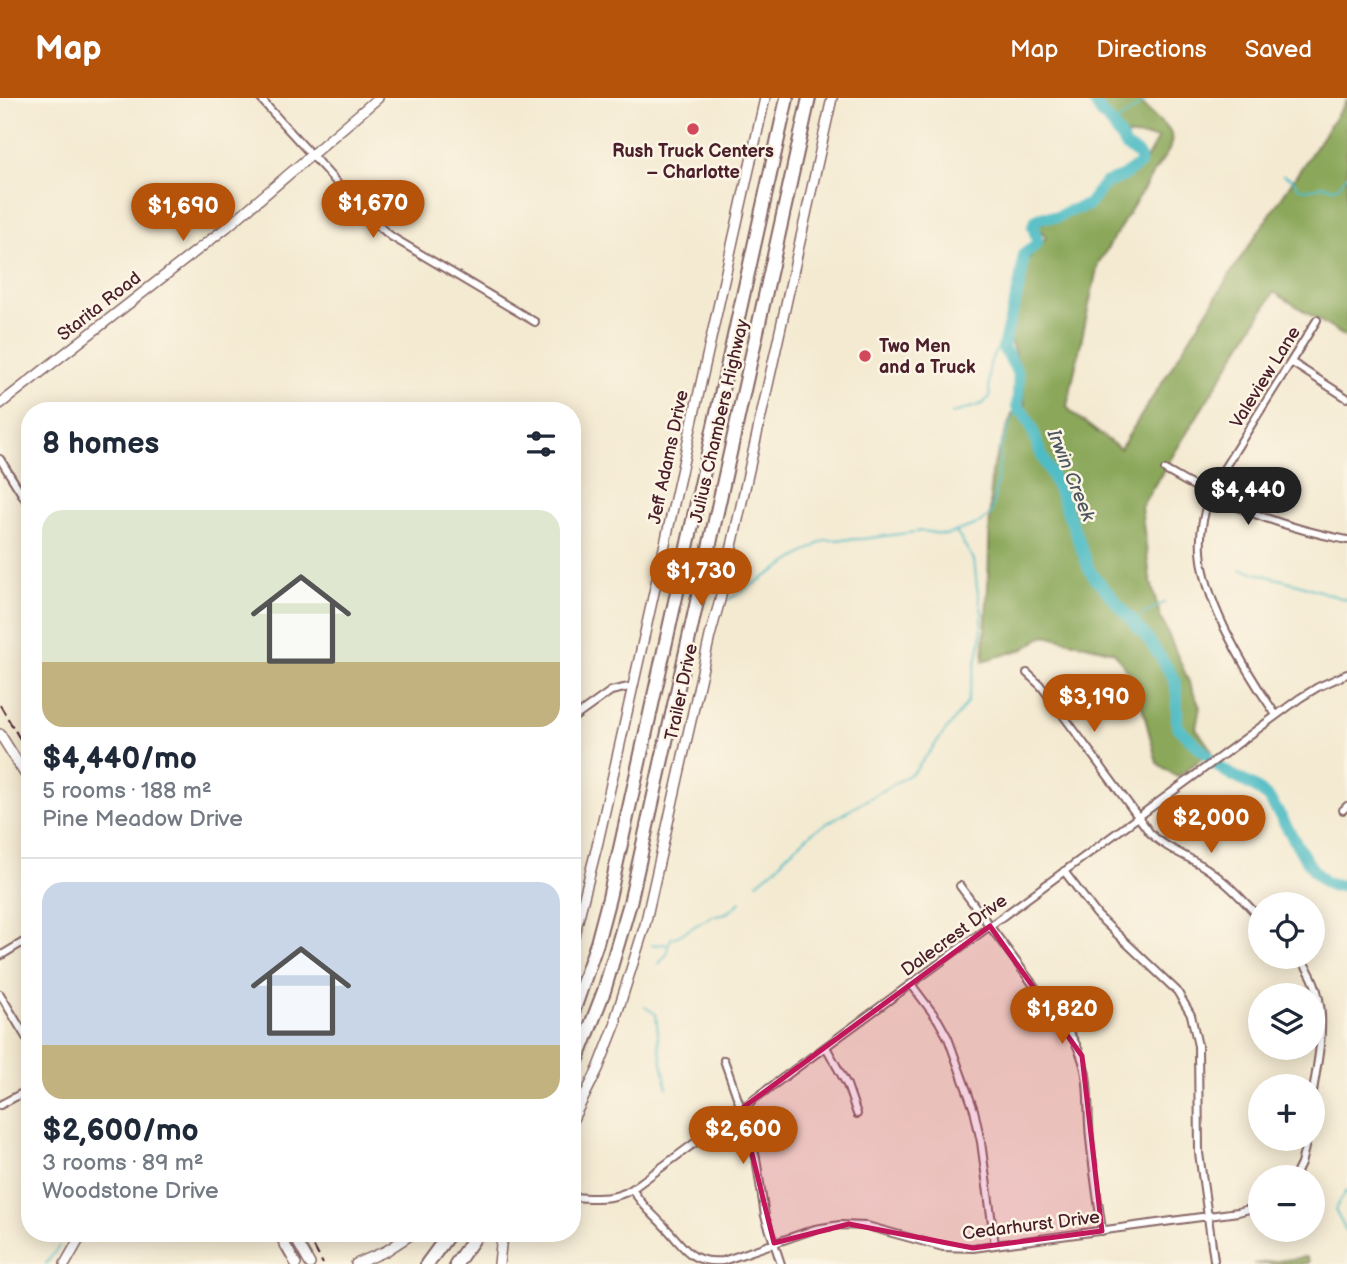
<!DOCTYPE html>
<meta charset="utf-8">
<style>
:root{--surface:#fff;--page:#f6f6f7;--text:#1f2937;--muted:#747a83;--line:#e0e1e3;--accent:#b45309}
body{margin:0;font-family:"Balsamiq Sans",sans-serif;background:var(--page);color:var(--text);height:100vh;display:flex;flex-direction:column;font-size:26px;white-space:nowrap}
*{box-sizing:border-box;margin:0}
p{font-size:23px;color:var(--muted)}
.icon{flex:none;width:38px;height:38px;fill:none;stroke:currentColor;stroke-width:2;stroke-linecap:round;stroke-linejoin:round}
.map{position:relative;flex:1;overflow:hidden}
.side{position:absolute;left:21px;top:304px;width:560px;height:840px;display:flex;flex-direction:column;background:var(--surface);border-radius:28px;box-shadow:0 4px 18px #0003}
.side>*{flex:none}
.fabs{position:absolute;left:1248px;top:794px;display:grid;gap:14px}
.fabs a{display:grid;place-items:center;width:77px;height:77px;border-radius:50%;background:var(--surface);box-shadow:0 4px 18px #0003;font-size:35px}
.price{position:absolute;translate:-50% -60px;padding:0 16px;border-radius:24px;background:var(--accent);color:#fff;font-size:23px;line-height:46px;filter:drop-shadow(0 2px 4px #0008)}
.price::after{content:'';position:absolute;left:50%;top:42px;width:21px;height:16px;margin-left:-10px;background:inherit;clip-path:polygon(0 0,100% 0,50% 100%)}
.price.current{background:#222;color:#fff}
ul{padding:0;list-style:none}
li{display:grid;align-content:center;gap:14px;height:371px;padding:0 21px}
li+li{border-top:2px solid var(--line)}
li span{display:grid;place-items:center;height:217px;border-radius:21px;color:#555}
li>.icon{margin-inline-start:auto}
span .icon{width:126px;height:126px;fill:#fffc;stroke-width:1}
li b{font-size:30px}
h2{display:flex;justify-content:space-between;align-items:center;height:84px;padding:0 21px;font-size:30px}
header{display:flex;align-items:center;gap:42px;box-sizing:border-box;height:98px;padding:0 35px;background:var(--accent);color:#fff}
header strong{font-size:33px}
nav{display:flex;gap:38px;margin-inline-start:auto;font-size:24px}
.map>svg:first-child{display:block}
.forest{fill:#8aa75a;stroke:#6a6342;stroke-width:2}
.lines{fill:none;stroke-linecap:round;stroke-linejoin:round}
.stream{stroke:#4ebcc4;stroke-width:2}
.river{stroke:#4ebcc4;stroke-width:12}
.street-casing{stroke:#866665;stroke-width:10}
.secondary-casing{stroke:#866665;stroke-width:12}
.highway-casing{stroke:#866665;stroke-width:16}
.street{stroke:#fff;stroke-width:6}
.secondary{stroke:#fff;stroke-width:9}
.highway{stroke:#fff;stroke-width:12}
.rail{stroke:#4a1f2b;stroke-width:2;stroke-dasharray:10 5;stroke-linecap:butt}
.marked{fill:#c2185b;fill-opacity:0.2;stroke:#c2185b;stroke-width:5;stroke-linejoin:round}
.poi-dot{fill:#d1495b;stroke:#fcf5e5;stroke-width:2.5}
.labels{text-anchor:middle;stroke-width:5;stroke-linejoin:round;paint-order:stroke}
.poi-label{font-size:18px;font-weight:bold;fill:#4a1f2b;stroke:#fcf5e5}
.street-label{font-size:18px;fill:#4a1f2b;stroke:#fcf5e5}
.water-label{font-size:19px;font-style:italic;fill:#4b5661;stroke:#fcf5e5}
</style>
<header>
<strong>Map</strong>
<nav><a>Map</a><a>Directions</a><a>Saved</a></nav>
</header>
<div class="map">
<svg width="1347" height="1166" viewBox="0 0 1347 1166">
<rect width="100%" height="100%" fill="#fcf5e5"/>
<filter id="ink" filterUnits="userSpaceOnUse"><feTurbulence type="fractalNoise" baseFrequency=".0143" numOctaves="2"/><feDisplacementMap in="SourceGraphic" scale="14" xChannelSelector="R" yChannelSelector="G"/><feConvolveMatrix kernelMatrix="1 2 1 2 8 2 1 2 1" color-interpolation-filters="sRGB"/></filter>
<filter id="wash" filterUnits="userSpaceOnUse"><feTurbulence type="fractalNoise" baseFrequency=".00686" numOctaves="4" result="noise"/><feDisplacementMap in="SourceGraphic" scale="28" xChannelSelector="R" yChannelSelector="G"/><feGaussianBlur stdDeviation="1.57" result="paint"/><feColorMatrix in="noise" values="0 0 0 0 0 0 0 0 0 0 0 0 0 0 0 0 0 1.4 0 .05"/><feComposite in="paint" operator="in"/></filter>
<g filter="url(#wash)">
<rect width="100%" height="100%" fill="#f4ead2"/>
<!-- forest -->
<path class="forest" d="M1092,0H1135L1170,33L1172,41L1169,52L1150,80L1098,166L1067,308L1072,315L1120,351L1236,167L1347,2V240L1274,194L1141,409L1150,480L1160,518L1200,609L1196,630L1212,653L1177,679L1157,665L1136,585L1114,554L1045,537L1024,551L983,563L988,489L991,374L1016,306L1025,311L1022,277L1009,239L1026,164L1046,139L1036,127L1086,112L1099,102L1106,84L1142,69L1158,40L1120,37L1113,23Z
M1306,1159L1309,1163L1307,1166H1254Z"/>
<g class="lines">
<!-- stream -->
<path class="stream" d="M1113,27L1148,1
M1283,77L1293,82L1299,90L1313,91L1323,87L1334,90L1338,89L1347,77
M951,316L982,306L990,299C988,281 986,262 1000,248L1003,250
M1240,471L1298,486L1347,502
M726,503L825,442L862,441L923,433L946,437L980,425L991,416L999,371L1000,351L1017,309
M1132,523L1165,504
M757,785L779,767L785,758L814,733L914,674L967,605L981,541L982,515L977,489L974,462L956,434
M652,847L668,846L672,840L676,839L712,818C724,819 733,812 741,803
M658,867L667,856L668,847
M645,909L656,916L659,948L667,990
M1347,1092L1335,1112L1347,1135
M46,1166L59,1148"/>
<!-- river -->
<path class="river" d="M1092,0L1102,16L1113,27L1126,49L1137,55L1140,60V66L1122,79L1105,85L1088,107L1067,114L1057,119H1042L1035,123L1033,128C1040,151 1039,142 1023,157C1023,189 1009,219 1003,250C1021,276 1020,278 1017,309C1034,323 1033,340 1042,358C1061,393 1075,433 1089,471L1092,476L1148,541L1165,566L1175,583L1177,597V628L1208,658
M1217,667C1232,681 1254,684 1267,699C1285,718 1309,780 1331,787C1336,788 1342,787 1347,787"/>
</g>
</g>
<g filter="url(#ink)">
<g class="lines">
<!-- street casing -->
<g class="street-casing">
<path id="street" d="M260,0C279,22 299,43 319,65C343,91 363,117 392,139L535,224
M1291,264L1347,300
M0,361L30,409
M1165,372C1224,407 1280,429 1347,442
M1027,575L1040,587L1054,605L1150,735C1166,751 1188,758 1206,770C1227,784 1243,802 1260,820
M1276,617C1256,588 1239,560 1224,529C1199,476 1190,434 1218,380L1317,222
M572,621L611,593L633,588
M1343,712L1347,708
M1064,773L1098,818L1177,893L1191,917L1198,948L1199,1055L1214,1162
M960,788L1072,939C1093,974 1086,1002 1090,1040C1093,1071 1098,1102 1102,1133
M0,858L30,840
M1299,859C1334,901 1319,951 1312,1000
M911,886L938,922L948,940L974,1012L981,1044L995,1147
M0,896L30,946
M826,949L847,987L857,1016
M724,962L749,1033L756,1060L765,1118L781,1166
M0,1007L30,991
M1294,1080L1301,1066L1307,1041
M632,1091C643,1109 651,1114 665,1129C685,1149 689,1166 723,1163L815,1131L840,1127L867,1128L943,1149L973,1150L1238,1114L1260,1108
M572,1099C594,1100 613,1103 632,1091L1300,600L1318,589L1347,576"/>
</g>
<!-- secondary casing -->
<g class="secondary-casing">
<path id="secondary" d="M0,306L227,129L378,0
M0,636L30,684
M572,846L598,744L765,0
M572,1023L598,971L616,925V919L645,827L710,538L720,502L832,0
M279,1136L296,1166
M293,1136L310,1166
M65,1166L82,1136
M356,1166L386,1153L412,1136
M499,1166L501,1147L506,1136"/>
</g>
<!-- highway casing -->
<g class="highway-casing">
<path id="highway" d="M572,917L597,845L609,800L787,0
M572,976L604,893L630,805L809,0
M427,1166L449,1136
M456,1166L477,1136"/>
</g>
<!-- street -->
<use href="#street" class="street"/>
<!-- secondary -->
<use href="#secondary" class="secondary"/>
<!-- highway -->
<use href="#highway" class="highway"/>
<!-- rail -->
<path class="rail" d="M0,607L30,658
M307,1136L323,1166"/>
</g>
</g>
<!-- marked area -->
<path class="marked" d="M990,828L1082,958L1102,1133L973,1150L849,1126L774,1145L741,1011Z"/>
<!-- markers -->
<g class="poi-dot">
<circle cx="693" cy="31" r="7"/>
<circle cx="865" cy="258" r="7"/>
</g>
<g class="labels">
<!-- poi labels -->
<g class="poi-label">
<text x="693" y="59">Rush Truck Centers<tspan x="693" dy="21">– Charlotte</tspan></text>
<text x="879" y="254" text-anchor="start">Two Men<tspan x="879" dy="21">and a Truck</tspan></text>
</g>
<!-- street labels -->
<g class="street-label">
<text transform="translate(99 208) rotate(-38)" y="6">Starita Road</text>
<text transform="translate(1265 279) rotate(-58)" y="6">Valeview Lane</text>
<text transform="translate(719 323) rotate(-77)" y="6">Julius Chambers Highway</text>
<text transform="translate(668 359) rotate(-78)" y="6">Jeff Adams Drive</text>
<text transform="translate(681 594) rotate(-78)" y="6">Trailer Drive</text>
<text transform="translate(954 837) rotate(-36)" y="6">Dalecrest Drive</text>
<text transform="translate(1031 1127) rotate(-7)" y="6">Cedarhurst Drive</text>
</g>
<!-- water labels -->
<g class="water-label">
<text transform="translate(1072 377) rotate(68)" y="7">Irwin Creek</text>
</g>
</g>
</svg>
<div class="fabs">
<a><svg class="icon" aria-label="locate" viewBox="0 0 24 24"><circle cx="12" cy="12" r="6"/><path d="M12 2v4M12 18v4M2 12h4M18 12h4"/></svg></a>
<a><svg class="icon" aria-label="layers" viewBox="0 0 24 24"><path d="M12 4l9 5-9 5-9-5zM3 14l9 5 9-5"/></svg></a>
<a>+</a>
<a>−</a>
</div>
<b class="price" style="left:373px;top:142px">$1,670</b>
<b class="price" style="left:183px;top:145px">$1,690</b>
<b class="price current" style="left:1248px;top:429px">$4,440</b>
<b class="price" style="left:701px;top:510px">$1,730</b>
<b class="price" style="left:1094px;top:636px">$3,190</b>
<b class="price" style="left:1211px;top:757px">$2,000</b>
<b class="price" style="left:1062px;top:948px">$1,820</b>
<b class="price" style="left:743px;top:1068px">$2,600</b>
<section class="side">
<h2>8 homes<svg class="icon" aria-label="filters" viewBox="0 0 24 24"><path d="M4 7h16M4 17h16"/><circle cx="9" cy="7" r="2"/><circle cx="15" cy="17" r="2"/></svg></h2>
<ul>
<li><span style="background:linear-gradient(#dfe7d0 70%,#c2b280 0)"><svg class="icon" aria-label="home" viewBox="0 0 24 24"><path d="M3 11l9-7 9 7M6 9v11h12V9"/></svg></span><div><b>$4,440/mo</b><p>5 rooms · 188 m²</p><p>Pine Meadow Drive</p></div></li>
<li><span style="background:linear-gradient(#c9d6e8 75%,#c2b280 0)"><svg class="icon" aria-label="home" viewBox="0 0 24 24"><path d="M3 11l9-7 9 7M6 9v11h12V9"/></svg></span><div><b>$2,600/mo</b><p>3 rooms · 89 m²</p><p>Woodstone Drive</p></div></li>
</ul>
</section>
</div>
